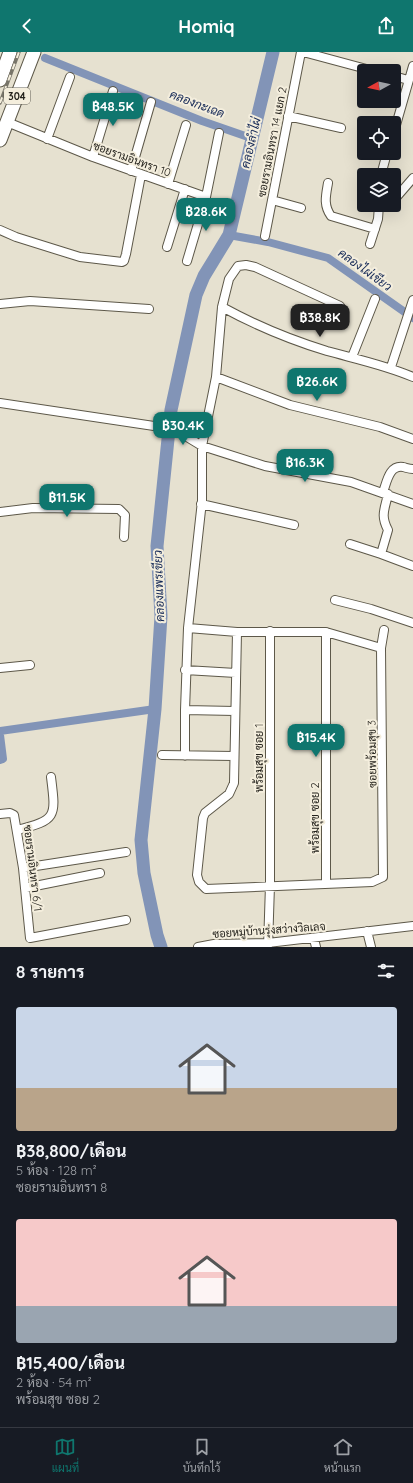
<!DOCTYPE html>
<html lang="th">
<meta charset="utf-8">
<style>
:root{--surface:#171b24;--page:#242831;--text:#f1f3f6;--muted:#9ea1a6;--line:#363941;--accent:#0f766e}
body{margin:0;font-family:Quicksand,Sarabun,sans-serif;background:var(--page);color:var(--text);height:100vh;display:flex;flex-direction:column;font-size:15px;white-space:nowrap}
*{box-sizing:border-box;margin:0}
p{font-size:13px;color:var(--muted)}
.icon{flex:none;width:22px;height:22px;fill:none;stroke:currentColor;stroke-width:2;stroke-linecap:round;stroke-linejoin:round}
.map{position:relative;height:895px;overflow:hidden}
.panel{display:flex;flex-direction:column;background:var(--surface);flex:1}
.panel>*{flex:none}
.needle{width:26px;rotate:262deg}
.fabs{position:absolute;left:357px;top:12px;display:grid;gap:8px}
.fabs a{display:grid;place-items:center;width:44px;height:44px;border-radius:4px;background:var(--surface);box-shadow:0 4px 16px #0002;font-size:20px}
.price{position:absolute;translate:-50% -34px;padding:0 9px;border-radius:8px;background:var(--accent);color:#fff;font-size:13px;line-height:26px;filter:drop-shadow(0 1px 2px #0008)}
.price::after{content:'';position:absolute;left:50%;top:24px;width:12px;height:9px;margin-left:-6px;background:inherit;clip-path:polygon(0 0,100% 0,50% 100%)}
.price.active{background:#222;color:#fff}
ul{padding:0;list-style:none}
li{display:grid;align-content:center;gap:8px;height:212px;padding:0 16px}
li span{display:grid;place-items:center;height:124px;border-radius:4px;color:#555}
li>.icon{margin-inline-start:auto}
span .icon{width:72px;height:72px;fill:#fffc;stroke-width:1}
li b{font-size:17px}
h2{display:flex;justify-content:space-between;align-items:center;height:48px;padding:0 16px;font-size:17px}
header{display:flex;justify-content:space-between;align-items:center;height:52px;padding:0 16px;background:var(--accent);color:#fff;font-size:18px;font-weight:700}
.menu{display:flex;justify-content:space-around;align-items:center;height:56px;border-top:1px solid var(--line);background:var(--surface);font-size:11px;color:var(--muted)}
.menu a{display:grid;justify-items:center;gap:2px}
.menu .active{color:var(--accent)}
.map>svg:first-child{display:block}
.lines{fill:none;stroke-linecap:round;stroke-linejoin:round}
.canal{stroke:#8294b7;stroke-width:8}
.river{stroke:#8294b7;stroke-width:13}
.street-casing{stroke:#5d5849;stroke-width:10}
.primary-casing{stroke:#5d5849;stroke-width:15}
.street{stroke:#fff;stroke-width:8}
.primary{stroke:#fff;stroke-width:13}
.rail-casing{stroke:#78756a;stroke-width:3.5}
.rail{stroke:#f4eedd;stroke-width:2;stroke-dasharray:6;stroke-linecap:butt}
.labels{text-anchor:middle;stroke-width:4;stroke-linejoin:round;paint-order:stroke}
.shield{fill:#f4eedd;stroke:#636057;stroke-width:1}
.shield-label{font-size:10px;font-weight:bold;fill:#25231d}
.street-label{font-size:11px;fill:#25231d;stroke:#f4eedd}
.water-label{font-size:12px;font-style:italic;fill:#142856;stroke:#f4eedd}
</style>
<header><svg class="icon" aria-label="back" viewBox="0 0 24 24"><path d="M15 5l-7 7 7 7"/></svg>Homiq<svg class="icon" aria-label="share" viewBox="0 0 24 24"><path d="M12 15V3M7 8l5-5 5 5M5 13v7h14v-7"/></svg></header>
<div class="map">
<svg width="413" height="895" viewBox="0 0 413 895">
<rect width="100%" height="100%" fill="#e6e1d0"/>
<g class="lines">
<!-- canal -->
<path class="canal" d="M45,6L202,69L251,86
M229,183L268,190L328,206L413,266
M0,679L155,657
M0,683L3,707L0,708"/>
<!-- river -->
<path class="river" d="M161,895L157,883L144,821L141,788L155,657L161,564L157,494L171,358L196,243L204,224L229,183L273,0"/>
<!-- street casing -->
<g class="street-casing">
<path id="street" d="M303,0L374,19
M394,24L408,28
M288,64L341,76
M7,70L93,105L206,145
M394,80L413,14
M47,87L70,25
M93,105L113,39
M131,119L151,50
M381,123L387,101
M328,131C326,143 323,153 331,164L375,177
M168,132L186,73
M272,148L301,156
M394,148L413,126
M0,178L16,185L80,205L122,210L124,209L126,202L141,123
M265,184L301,0
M370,192L378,167L379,153
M167,195L185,137
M187,209L206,145L219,81
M0,252L30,249L149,257
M222,255C255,273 291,288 327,299C356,307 385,313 413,325
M352,305L375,247
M391,315L413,248
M216,325L290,353L380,375L413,387
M0,351L174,377L202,394L265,414L351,430L413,452
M383,440C387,430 389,413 403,415C407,416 409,417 413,417
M201,452L294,473
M0,460L33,456L119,457L125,463L124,485
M350,492L381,502L413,514
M381,502L388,478C380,463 385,457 388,442
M335,548L371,557L413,571
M188,576L237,580H326L381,596
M237,580L234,731L229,742L205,761L203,766L197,823L199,830L206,837L372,830L383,825L381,596L384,578
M0,616L30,613
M185,618L236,621
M185,658L235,659
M162,703L234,704
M185,704V658L188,576L202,449V394L216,325L222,255L229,227L238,214L246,213L255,215L340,254
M0,762L10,761L14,763L23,816L30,886L126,868
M17,778C57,768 56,765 51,725
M23,816L126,800
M326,832V580
M25,836L100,821
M367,879L371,895
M314,887L316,895
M198,895L214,892L268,891L413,874
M268,895L270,833V579"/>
</g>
<!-- primary casing -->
<g class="primary-casing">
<path id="primary" d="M0,28L10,0
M0,88L34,0"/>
</g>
<!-- street -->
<use href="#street" class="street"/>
<!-- primary -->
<use href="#primary" class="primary"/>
<!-- rail casing -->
<g class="rail-casing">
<path id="rail" d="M0,51L19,0"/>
</g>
<!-- rail -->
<use href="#rail" class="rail"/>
</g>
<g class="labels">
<!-- shield labels -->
<rect class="shield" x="4" y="36" width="26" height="16" rx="3"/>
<g class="shield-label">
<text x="17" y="48">304</text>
</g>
<!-- street labels -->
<g class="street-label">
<text transform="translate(272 90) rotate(-79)" y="4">ซอยรามอินทรา 14 แยก 2</text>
<text transform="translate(132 107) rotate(20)" y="4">ซอยรามอินทรา 10</text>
<text transform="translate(372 702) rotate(-91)" y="4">ซอยพร้อมสุข 3</text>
<text transform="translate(259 706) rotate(-90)" y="4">พร้อมสุข ซอย 1</text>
<text transform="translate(315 766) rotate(-90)" y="4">พร้อมสุข ซอย 2</text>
<text transform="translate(33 816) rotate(83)" y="4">ซอยรามอินทรา 6/1</text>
<text transform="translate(269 878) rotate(-4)" y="4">ซอยหมู่บ้านรุ่งสว่างวิลเลจ</text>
</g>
<!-- water labels -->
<g class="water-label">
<text transform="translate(197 52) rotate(21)" y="4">คลองกะเฉด</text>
<text transform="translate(251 91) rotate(-77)" y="4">คลองลำไผ่</text>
<text transform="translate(365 218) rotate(36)" y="4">คลองไผ่เขียว</text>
<text transform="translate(159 534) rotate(-92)" y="4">คลองแพรเขียว</text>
</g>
</g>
</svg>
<div class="fabs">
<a><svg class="needle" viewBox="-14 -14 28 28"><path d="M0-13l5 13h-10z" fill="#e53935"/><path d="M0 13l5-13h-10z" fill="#9ea1a6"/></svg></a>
<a><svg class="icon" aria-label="locate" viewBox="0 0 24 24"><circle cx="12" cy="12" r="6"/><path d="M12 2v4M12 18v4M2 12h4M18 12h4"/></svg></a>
<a><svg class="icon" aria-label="layers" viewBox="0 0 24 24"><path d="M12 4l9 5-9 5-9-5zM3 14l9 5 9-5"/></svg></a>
</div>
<b class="price" style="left:113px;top:75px">฿48.5K</b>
<b class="price" style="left:206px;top:180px">฿28.6K</b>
<b class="price active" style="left:320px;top:286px">฿38.8K</b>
<b class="price" style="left:317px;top:350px">฿26.6K</b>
<b class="price" style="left:183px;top:394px">฿30.4K</b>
<b class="price" style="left:305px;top:431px">฿16.3K</b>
<b class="price" style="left:67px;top:466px">฿11.5K</b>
<b class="price" style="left:316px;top:706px">฿15.4K</b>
</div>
<section class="panel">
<h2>8 รายการ<svg class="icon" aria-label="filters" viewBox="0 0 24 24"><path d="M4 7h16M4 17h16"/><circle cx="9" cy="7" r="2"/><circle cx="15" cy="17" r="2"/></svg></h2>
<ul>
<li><span style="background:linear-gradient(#c9d6e8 65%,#b9a48a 0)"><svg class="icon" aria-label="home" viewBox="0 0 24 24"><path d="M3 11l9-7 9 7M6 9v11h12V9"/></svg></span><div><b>฿38,800/เดือน</b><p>5 ห้อง · 128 m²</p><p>ซอยรามอินทรา 8</p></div></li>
<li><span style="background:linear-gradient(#f6c9c9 70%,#9aa5b1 0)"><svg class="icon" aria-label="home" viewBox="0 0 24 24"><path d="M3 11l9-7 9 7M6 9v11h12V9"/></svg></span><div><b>฿15,400/เดือน</b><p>2 ห้อง · 54 m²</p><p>พร้อมสุข ซอย 2</p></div></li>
</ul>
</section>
<nav class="menu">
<a class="active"><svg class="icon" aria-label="map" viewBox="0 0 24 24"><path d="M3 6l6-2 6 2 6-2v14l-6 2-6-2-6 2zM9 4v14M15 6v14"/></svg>แผนที่</a>
<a><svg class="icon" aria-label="saved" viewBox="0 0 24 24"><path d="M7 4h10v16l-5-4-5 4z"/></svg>บันทึกไว้</a>
<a><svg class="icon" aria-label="home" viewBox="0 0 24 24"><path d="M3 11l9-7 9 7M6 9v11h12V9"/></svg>หน้าแรก</a>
</nav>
